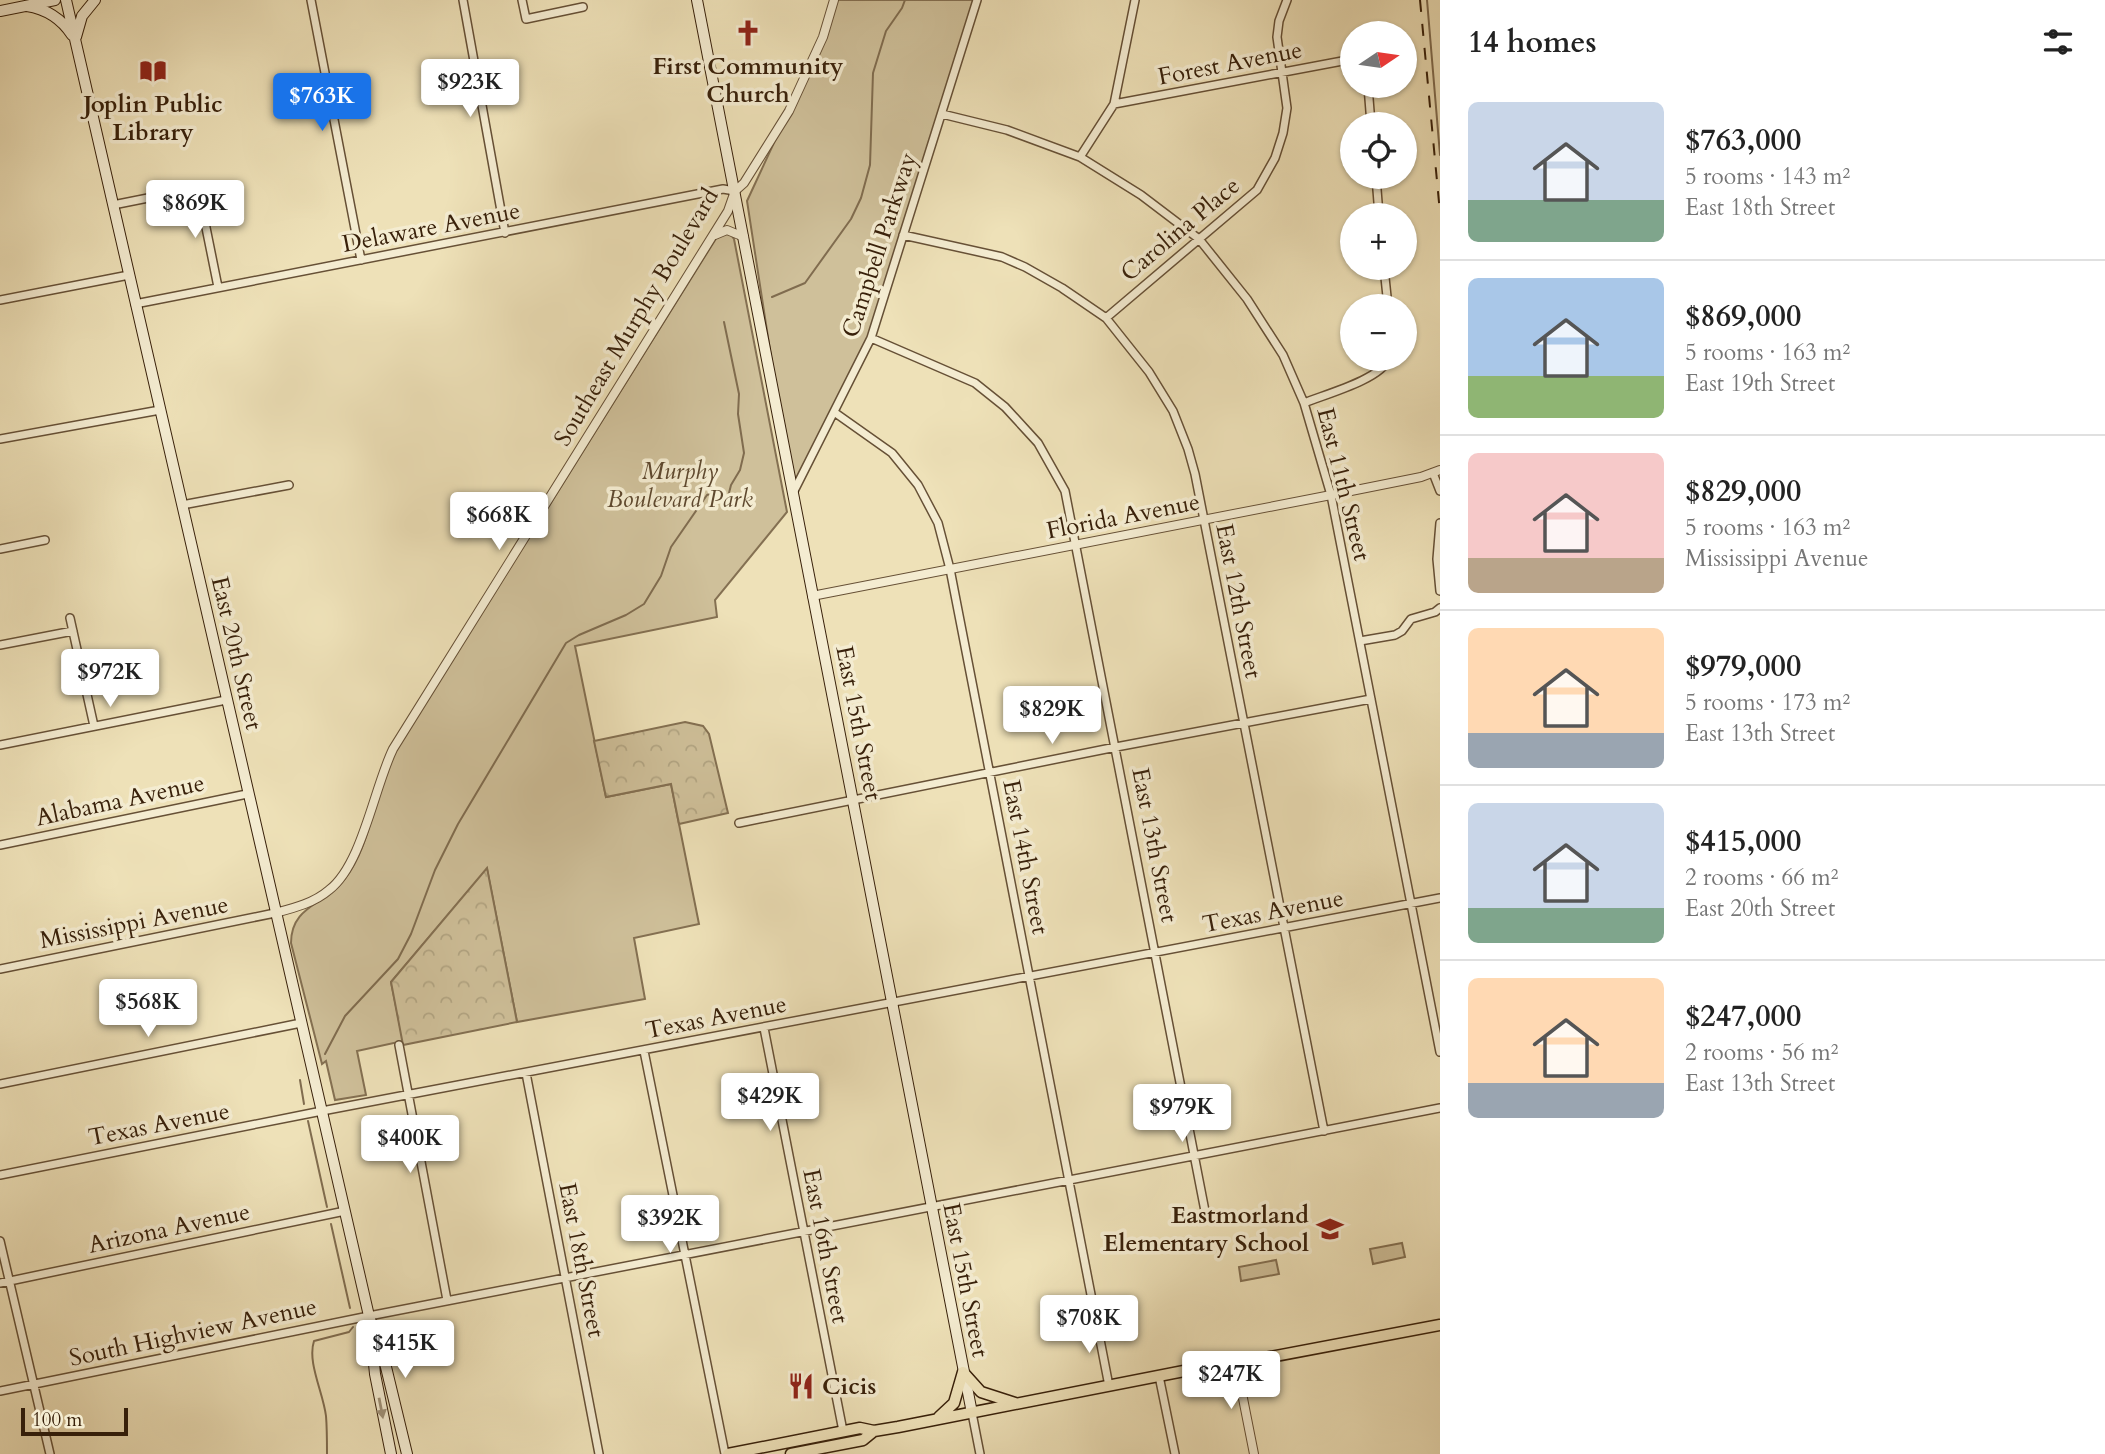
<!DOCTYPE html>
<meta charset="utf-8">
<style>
:root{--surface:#fff;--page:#f2f2f2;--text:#222;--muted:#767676;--line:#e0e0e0;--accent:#1a73e8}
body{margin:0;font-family:Cardo,serif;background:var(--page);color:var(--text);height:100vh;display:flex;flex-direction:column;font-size:26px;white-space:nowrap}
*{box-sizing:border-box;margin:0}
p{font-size:23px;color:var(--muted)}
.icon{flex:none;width:38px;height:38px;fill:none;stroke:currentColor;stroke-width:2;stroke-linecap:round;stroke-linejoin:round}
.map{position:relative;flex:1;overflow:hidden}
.drawer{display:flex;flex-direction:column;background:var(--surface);width:665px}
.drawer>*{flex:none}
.needle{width:46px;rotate:77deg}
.buttons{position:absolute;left:1340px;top:21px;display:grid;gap:14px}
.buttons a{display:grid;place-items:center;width:77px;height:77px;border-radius:50%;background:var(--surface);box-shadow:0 2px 5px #0004;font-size:35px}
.scale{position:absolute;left:21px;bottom:18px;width:107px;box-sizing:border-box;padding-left:7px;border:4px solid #38200a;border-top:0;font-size:19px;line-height:24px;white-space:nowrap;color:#38200a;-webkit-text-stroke:5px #f4ecd1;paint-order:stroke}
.price{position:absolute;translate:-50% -60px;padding:0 16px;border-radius:7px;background:#fff;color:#222;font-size:23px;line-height:46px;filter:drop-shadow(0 2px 4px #0008)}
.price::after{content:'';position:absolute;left:50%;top:42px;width:21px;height:16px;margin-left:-10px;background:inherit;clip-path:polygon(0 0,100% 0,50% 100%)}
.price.on{background:var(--accent);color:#fff}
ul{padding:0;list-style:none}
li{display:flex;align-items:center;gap:21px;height:175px;padding:0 28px}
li+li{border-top:2px solid var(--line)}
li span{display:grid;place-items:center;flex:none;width:196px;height:140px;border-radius:10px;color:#555}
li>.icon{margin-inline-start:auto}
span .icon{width:84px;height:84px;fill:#fffc;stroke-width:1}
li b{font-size:30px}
h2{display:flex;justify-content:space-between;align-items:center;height:84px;padding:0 28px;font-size:30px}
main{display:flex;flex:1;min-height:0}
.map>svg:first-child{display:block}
.green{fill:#cfc09a;stroke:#847052;stroke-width:2}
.forest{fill:url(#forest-crowns);stroke:#847052;stroke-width:2}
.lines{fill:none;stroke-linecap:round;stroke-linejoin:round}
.stream{stroke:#806c4f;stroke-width:2}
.minor-casing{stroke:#665036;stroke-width:10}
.tertiary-casing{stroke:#665036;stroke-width:10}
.secondary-casing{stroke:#38200a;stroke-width:12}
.primary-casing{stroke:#38200a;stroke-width:13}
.minor{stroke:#f4ecd1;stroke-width:7}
.tertiary{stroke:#f4ecd1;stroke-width:8}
.secondary{stroke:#f4ecd1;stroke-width:10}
.primary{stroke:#eee1b8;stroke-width:10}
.rail{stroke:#38200a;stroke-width:2;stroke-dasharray:12 12;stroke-linecap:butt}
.oneway{fill:#9f9077}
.labels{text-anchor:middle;stroke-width:7;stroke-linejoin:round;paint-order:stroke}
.street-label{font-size:24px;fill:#38200a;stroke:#f4ecd1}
.poi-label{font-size:24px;font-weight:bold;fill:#38200a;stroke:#f4ecd1}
.park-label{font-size:24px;font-style:italic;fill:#5e482e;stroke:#f4ecd1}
</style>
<main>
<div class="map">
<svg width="1440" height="1454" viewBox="0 0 1440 1454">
<defs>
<pattern id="forest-crowns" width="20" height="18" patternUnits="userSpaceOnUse" patternTransform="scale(1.75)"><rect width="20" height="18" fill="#cfc09a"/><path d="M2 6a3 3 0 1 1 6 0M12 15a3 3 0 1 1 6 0" fill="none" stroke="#b2a583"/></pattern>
</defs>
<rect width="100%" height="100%" fill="#eee1b8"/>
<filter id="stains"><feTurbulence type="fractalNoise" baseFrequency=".00286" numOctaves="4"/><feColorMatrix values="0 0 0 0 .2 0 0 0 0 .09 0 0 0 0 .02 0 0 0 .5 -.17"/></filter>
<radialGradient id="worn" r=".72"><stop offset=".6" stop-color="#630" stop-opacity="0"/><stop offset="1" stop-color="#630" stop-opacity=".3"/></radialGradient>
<!-- green -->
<path class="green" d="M834,0H977L871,338L792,493L747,201L823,37Z
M724,233L731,235L734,239L787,512L715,600L717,617L575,646L606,797L671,784L699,924L634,938L645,999L517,1022L487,869L391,982L403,1041L357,1051L366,1095L335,1100L326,1061L322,1064L291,943C291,906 324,905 344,880C366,853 372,812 383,779C387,768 393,756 399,745L717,237Z
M1402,1243L1405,1257L1373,1264L1370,1249Z
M1276,1260L1279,1274L1241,1281L1239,1267Z"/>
<!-- forest -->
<path class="forest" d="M685,722L703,726L709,734L728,813L679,824L671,784L606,797L594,741Z
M487,868L517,1022L403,1045L391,982Z"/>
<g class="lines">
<!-- stream -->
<path class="stream" d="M1427,0L1440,155
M772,297L805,283L851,219L861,198L870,165L873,73L886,31L902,8L905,0
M325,1054L345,1016L398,959L411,934L435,870L458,824L566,643L579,635L626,615L644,604L661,576L671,547L707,495L718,491L721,492L723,498L728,497L731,485L740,470L744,453L738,414L739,394L724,322
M300,1080L304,1104
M308,1121L327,1207
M331,1224L350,1308
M327,1454C327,1441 327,1428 326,1416C323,1392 307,1362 314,1341L349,1332L353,1327"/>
<!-- minor casing -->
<g class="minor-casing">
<path id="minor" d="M311,0L361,260
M463,0L505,233
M522,0L526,19L583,7
M1368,86L1371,124
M1114,104L1353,59
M942,114L1007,130L1080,157L1141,195L1199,239L1247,299L1283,355L1304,403L1331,495L1440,1052
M1080,157L1114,104L1135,0
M1376,177L1379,215
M113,205L198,188L218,287
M903,235L1002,257L1025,267L1062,288L1106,318L1149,372L1173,411L1188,449L1195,474L1324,1131
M1384,268L1388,306
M0,300L129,275
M135,304L723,189L735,191
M1106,318L1257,190L1275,158L1283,133L1287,108L1277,37L1279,21L1287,0
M871,338L975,383L1005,407L1038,443L1065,491L1205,1211
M1304,403C1323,395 1382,379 1388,359
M834,412L892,453L918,485L938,523L950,569L1094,1310
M0,439L160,410
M1433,473L1440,491
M793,493L871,338L977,0
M182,505L289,485
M1440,523L1437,559L1440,591
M0,549L45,540
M70,618L94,726
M1360,641L1395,635L1402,631L1411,619L1435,612L1440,608
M0,645L73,631
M0,745L226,700
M739,823L1116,747L1371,699
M0,845L247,794
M0,969L275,913
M764,1028L843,1431
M399,1045L447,1300
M644,1051L725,1454
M526,1073L599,1454
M0,1084L301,1023
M0,1175L322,1111L1440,898
M0,1241L50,1454
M0,1283L345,1211
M1096,1319L1109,1386
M1159,1376L1175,1454
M0,1391L369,1316L1440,1108
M972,1413L980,1454"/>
</g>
<!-- tertiary casing -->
<g class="tertiary-casing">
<path id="tertiary" d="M715,235L727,230L744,237
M812,596L1331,495L1421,477L1440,470
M275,913C294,908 314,903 329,890C362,865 374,788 393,749L728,211L735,191L744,183L789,111L823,37L834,0
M1236,1363L1254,1454"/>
</g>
<!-- secondary casing -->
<g class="secondary-casing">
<path id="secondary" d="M66,0L369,1316L386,1367L407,1454
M697,0L972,1413
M27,6C46,9 61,18 72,35
M0,11L55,0
M76,37L82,16L95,0
M371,1334L375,1374L391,1454"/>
</g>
<!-- primary casing -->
<g class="primary-casing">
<path id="primary" d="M963,1372L981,1392L1015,1403
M939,1417L954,1403L963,1372
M728,1454L860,1428L874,1431L898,1427L1189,1370L1217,1367L1440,1325
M791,1454L863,1440L874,1431"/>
</g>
<!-- minor -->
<use href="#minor" class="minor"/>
<!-- tertiary -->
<use href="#tertiary" class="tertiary"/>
<!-- secondary -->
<use href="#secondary" class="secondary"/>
<!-- primary -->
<use href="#primary" class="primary"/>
<!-- rail -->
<path class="rail" d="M1420,0L1440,213"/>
</g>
<!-- one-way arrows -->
<defs><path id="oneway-solid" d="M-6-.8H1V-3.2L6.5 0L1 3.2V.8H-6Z" transform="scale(1.75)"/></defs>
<use class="oneway" href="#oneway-solid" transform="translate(381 1408) rotate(79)"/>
<!-- icons -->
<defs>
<g id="church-bare" transform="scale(2.1)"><path d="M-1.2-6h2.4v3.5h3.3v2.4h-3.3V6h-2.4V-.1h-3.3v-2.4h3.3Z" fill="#8f2418" stroke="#f4ecd1" stroke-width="2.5" paint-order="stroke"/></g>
<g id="library-bare" transform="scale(2.1)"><path d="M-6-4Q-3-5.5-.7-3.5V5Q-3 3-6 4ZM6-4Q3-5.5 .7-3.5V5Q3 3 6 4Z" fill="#8f2418" stroke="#f4ecd1" stroke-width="2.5" paint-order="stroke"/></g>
<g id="school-bare" transform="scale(2.1)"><path d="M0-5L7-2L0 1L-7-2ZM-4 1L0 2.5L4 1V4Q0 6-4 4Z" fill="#8f2418" stroke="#f4ecd1" stroke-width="2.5" paint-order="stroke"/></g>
<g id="restaurant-bare" transform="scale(2.1)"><path d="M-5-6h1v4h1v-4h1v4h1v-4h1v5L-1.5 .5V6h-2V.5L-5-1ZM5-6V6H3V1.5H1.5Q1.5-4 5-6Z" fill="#8f2418" stroke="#f4ecd1" stroke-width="2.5" paint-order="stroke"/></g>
</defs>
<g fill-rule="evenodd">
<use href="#church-bare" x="748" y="33"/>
<use href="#library-bare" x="153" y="71"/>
<use href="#school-bare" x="1330" y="1229"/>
<use href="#restaurant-bare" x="801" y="1386"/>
</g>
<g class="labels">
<!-- street labels -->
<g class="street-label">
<text transform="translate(1230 63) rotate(-11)" y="8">Forest Avenue</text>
<text transform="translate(431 227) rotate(-11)" y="8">Delaware Avenue</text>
<text transform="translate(1180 229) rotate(-40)" y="8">Carolina Place</text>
<text transform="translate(879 245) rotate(-72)" y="8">Campbell Parkway</text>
<text transform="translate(636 317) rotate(-59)" y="8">Southeast Murphy Boulevard</text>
<text transform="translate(1344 484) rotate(76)" y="8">East 11th Street</text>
<text transform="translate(1123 516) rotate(-11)" y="8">Florida Avenue</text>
<text transform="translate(1239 601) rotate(79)" y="8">East 12th Street</text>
<text transform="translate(237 653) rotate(77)" y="8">East 20th Street</text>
<text transform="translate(859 723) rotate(79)" y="8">East 15th Street</text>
<text transform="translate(120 800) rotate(-12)" y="8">Alabama Avenue</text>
<text transform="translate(1155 845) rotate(79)" y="8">East 13th Street</text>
<text transform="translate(1026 857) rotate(79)" y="8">East 14th Street</text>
<text transform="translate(1273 911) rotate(-11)" y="8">Texas Avenue</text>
<text transform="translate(134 922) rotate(-11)" y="8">Mississippi Avenue</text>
<text transform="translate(716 1017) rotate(-11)" y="8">Texas Avenue</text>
<text transform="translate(159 1124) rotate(-11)" y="8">Texas Avenue</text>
<text transform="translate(169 1228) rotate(-12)" y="8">Arizona Avenue</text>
<text transform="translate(826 1246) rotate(79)" y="8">East 16th Street</text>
<text transform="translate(582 1260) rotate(79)" y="8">East 18th Street</text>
<text transform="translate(966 1280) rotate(79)" y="8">East 15th Street</text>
<text transform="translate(193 1332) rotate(-12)" y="8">South Highview Avenue</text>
</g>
<!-- poi labels -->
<g class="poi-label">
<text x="748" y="74">First Community<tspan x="748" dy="28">Church</tspan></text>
<text x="153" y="112">Joplin Public<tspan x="153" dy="28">Library</tspan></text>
<text x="1309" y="1223" text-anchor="end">Eastmorland<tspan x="1309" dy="28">Elementary School</tspan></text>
<text x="822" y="1394" text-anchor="start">Cicis</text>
</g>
<!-- park labels -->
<g class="park-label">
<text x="680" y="479">Murphy<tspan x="680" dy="28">Boulevard Park</tspan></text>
</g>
</g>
<rect width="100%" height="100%" filter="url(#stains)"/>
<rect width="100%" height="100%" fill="url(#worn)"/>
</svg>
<div class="buttons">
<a><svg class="needle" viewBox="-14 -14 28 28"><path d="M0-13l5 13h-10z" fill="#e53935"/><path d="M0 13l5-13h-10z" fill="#767676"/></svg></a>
<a><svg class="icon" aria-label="locate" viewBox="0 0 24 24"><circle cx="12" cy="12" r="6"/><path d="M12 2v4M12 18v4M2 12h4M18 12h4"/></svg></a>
<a>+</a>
<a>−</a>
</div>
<div class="scale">100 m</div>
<b class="price" style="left:470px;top:119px">$923K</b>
<b class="price on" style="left:322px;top:133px">$763K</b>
<b class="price" style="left:195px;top:240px">$869K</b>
<b class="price" style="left:499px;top:552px">$668K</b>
<b class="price" style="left:110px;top:709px">$972K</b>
<b class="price" style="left:1052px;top:746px">$829K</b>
<b class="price" style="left:148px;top:1039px">$568K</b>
<b class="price" style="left:770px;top:1133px">$429K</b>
<b class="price" style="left:1182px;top:1144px">$979K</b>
<b class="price" style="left:410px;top:1175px">$400K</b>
<b class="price" style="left:670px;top:1255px">$392K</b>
<b class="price" style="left:1089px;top:1355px">$708K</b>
<b class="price" style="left:405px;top:1380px">$415K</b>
<b class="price" style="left:1231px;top:1411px">$247K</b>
</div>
<section class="drawer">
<h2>14 homes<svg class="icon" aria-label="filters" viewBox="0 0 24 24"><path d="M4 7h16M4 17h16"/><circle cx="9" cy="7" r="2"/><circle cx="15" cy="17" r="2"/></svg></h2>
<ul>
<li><span style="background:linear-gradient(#c9d6e8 70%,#7fa58c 0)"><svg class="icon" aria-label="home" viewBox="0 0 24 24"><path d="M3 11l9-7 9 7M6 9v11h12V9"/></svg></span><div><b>$763,000</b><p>5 rooms · 143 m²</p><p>East 18th Street</p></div></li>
<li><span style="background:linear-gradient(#a9c7e8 70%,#8fb573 0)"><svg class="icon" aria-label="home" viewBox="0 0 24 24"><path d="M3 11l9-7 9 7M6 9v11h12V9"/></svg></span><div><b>$869,000</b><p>5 rooms · 163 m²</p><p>East 19th Street</p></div></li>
<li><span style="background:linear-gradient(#f6c9c9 75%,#b9a48a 0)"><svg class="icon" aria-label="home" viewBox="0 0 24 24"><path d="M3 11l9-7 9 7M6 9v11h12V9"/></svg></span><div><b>$829,000</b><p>5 rooms · 163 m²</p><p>Mississippi Avenue</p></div></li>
<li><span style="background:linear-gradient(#ffd9b3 75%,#9aa5b1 0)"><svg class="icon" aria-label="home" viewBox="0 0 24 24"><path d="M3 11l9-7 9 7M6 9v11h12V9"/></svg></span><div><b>$979,000</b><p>5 rooms · 173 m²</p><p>East 13th Street</p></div></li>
<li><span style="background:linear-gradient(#c9d6e8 75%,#7fa58c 0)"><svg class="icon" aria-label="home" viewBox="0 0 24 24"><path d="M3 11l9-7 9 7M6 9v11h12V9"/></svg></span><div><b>$415,000</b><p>2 rooms · 66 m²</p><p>East 20th Street</p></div></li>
<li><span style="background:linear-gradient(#ffd9b3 75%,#9aa5b1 0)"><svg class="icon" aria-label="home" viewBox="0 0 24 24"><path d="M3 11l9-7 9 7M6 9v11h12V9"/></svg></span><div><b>$247,000</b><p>2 rooms · 56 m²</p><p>East 13th Street</p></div></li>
</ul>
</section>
</main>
